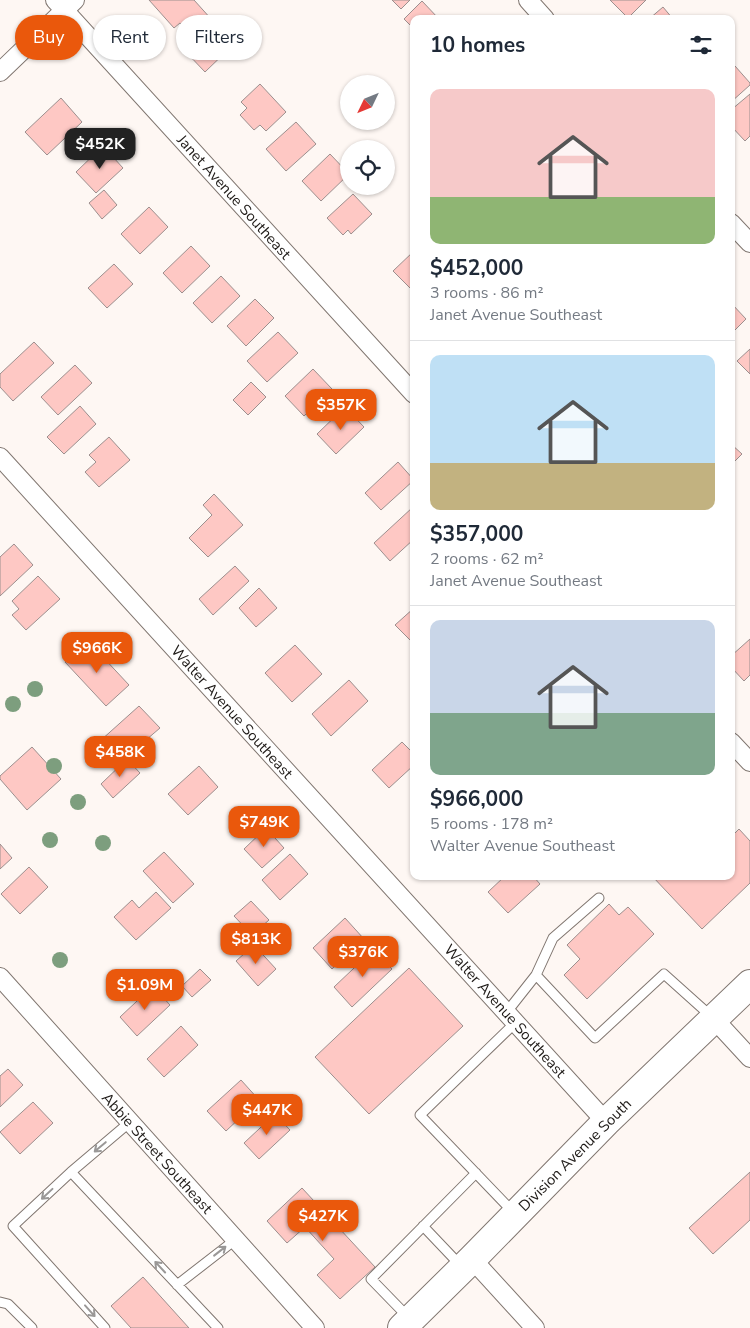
<!DOCTYPE html>
<meta charset="utf-8">
<style>
:root{--surface:#fff;--page:#f6f6f7;--text:#1f2937;--muted:#747a83;--line:#e0e1e3;--accent:#ea580c}
body{margin:0;font-family:"Nunito Sans",sans-serif;background:var(--page);color:var(--text);height:100vh;display:flex;flex-direction:column;font-size:19px;white-space:nowrap}
*{box-sizing:border-box;margin:0}
p{font-size:16px;color:var(--muted)}
.icon{flex:none;width:28px;height:28px;fill:none;stroke:currentColor;stroke-width:2;stroke-linecap:round;stroke-linejoin:round}
.map{position:relative;flex:1;overflow:hidden}
.drawer{position:absolute;left:410px;top:15px;width:325px;height:865px;display:flex;flex-direction:column;background:var(--surface);border-radius:10px;box-shadow:0 1px 4px #0004}
.drawer>*{flex:none}
.banner{position:absolute;left:15px;top:15px;width:320px;height:45px;display:flex;gap:10px}
.needle{width:32px;rotate:227deg}
.fabs{position:absolute;left:340px;top:75px;display:grid;gap:10px}
.fabs a{display:grid;place-items:center;width:55px;height:55px;border-radius:50%;background:var(--surface);box-shadow:0 1px 4px #0004;font-size:25px}
.price{position:absolute;translate:-50% -42px;padding:0 11px;border-radius:10px;background:var(--accent);color:#fff;font-size:16px;line-height:32px;filter:drop-shadow(0 1px 2px #0008)}
.price::after{content:'';position:absolute;left:50%;top:30px;width:15px;height:11px;margin-left:-8px;background:inherit;clip-path:polygon(0 0,100% 0,50% 100%)}
.price.active{background:#222;color:#fff}
ul{padding:0;list-style:none}
li{display:grid;align-content:center;gap:10px;height:265px;padding:0 20px}
li+li{border-top:1px solid var(--line)}
li span{display:grid;place-items:center;height:155px;border-radius:10px;color:#555}
li>.icon{margin-inline-start:auto}
span .icon{width:90px;height:90px;fill:#fffc;stroke-width:1}
li b{font-size:21px}
h2{display:flex;justify-content:space-between;align-items:center;height:60px;padding:0 20px;font-size:21px}
.pill{padding:0 18px;border-radius:22px;background:var(--surface);box-shadow:0 1px 4px #0004;font-size:18px;line-height:45px}
.pill.active{background:var(--accent);color:#fff}
.map>svg:first-child{display:block}
.building{fill:#fec8c4;stroke:#9c8f8e}
.lines{fill:none;stroke-linecap:round;stroke-linejoin:round}
.service-casing{stroke:#807670;stroke-width:11}
.minor-casing{stroke:#807670;stroke-width:20}
.primary-casing{stroke:#807670;stroke-width:30}
.service{stroke:#fff;stroke-width:9}
.minor{stroke:#fff;stroke-width:18}
.primary{stroke:#fff;stroke-width:28}
.tree{fill:#7d9e7e}
.oneway{stroke:#9a9897}
.labels{text-anchor:middle;stroke-width:4;stroke-linejoin:round;paint-order:stroke}
.street-label{font-size:15px;fill:#1e1a17;stroke:#fff}
</style>
<div class="map">
<svg width="750" height="1328" viewBox="0 0 750 1328">
<rect width="100%" height="100%" fill="#fef7f3"/>
<!-- building -->
<path class="building" d="M149,0H194L212,20L193,38L180,23L174,28Z
M392,0H410L401,9Z
M610,0H646L628,18Z
M422,1L439,19H414V29L404,19Z
M663,7L673,19H649Z
M214,25L233,45L205,72L186,52Z
M735,66L750,83V85L731,102V70Z
M260,84L286,112L266,131L260,125L254,130L240,115L247,108L241,102Z
M750,94V136L745,141L731,126V110Z
M61,98L82,122L47,155L25,132Z
M296,122L316,144L286,171L266,149Z
M103,146L123,168L96,193L76,172Z
M330,154L349,174L321,201L302,181Z
M104,190L117,205L102,219L89,203Z
M353,194L372,214L351,234L348,230L343,235L327,218Z
M149,207L168,227L140,254L121,234Z
M191,246L210,266L182,293L163,273Z
M414,251V292L393,271Z
M114,264L133,284L107,308L88,288Z
M221,276L240,296L212,323L193,303Z
M255,299L274,318L246,346L227,326Z
M731,303L746,319L731,334Z
M278,332L298,353L267,382L247,361Z
M34,342L54,363L13,401L0,387V374Z
M750,349V374L737,361Z
M75,365L92,383L58,415L41,397Z
M313,369L332,389L304,416L285,396Z
M251,382L266,397L248,415L233,400Z
M80,406L96,424L64,454L47,437Z
M345,407L364,427L336,454L317,434Z
M109,437L130,460L99,487L85,472L96,462L89,455Z
M731,444L742,454L731,465Z
M398,462L414,480L381,510L365,493Z
M214,494L243,525L208,557L189,538L212,515L203,505Z
M413,507L414,539L390,561L374,543Z
M14,544L33,565L0,596V557Z
M235,566L249,581L213,615L199,599Z
M38,576L60,599L26,630L12,615L19,609L12,601Z
M259,588L277,608L256,627L239,608Z
M414,608V644L395,625Z
M750,639V675L744,681L731,667V656Z
M88,641L129,685L106,706L65,662Z
M295,645L322,674L292,702L265,673Z
M349,680L368,701L331,736L312,714Z
M139,706L160,728L133,751L129,747L116,758L100,741Z
M402,742L414,754V765L389,788L372,770Z
M32,747L61,779L27,810L0,779V776Z
M127,759L140,773L113,798L101,784Z
M199,766L218,787L188,815L168,794Z
M266,828L284,848L262,868L244,849Z
M739,829L750,841V883L702,929L652,876H731V837Z
M0,844L12,858L0,869Z
M164,852L194,884L173,903L143,871Z
M290,854L308,874L280,900L262,880Z
M29,867L48,887L20,914L1,894Z
M505,876H533L540,884L508,913L488,892Z
M156,892L171,908L136,940L114,917L132,900L139,908Z
M251,901L269,920L252,935L234,916Z
M609,904L619,915L628,907L654,934L587,999L564,975L580,959L567,945Z
M345,918L364,939L332,969L313,948Z
M254,945L276,969L258,986L236,961Z
M373,950L392,969L352,1007L334,987Z
M409,968L463,1026L369,1114L315,1057Z
M200,969L211,980L192,997L182,986Z
M153,986L170,1005L137,1036L120,1017Z
M181,1026L198,1045L164,1077L147,1059Z
M8,1069L23,1085L0,1107V1076Z
M241,1080L259,1100L226,1131L207,1111Z
M33,1102L53,1123L20,1154L0,1132Z
M275,1114L290,1130L259,1159L244,1143Z
M750,1172V1220L713,1254L689,1228Z
M302,1188L375,1267L340,1299L317,1275L334,1259L305,1227L287,1243L267,1221Z
M143,1277L189,1328H131L111,1306Z"/>
<g class="lines">
<!-- service casing -->
<g class="service-casing">
<path id="service" d="M536,975L595,1038L664,974L712,1017
M506,1013L536,975L553,938L599,898
M71,1172L130,1122
M513,1212L420,1115L515,1023
M423,1226L461,1266
M177,1285L235,1240
M0,1302L8,1304L32,1328
M408,1317L371,1279L476,1173
M105,1328L13,1226L71,1172L218,1328"/>
</g>
<!-- minor casing -->
<g class="minor-casing">
<path id="minor" d="M55,0L414,394
M528,0L545,19
M0,72L75,0
M731,223L750,243
M0,457L606,1122
M731,742L750,762
M0,977L315,1328
M714,1019L750,1058
M472,1259L535,1328"/>
</g>
<!-- primary casing -->
<g class="primary-casing">
<path id="primary" d="M402,1328L472,1259L606,1122L750,984"/>
</g>
<!-- service -->
<use href="#service" class="service"/>
<!-- minor -->
<use href="#minor" class="minor"/>
<!-- primary -->
<use href="#primary" class="primary"/>
</g>
<!-- trees -->
<g class="tree">
<circle cx="35" cy="689" r="8"/>
<circle cx="13" cy="704" r="8"/>
<circle cx="54" cy="766" r="8"/>
<circle cx="78" cy="802" r="8"/>
<circle cx="50" cy="840" r="8"/>
<circle cx="103" cy="843" r="8"/>
<circle cx="60" cy="960" r="8"/>
</g>
<!-- one-way arrows -->
<defs><path id="oneway-shaft" d="M-6 0H5M1.5-3L5.5 0L1.5 3" fill="none" stroke-width="1.6" stroke-linecap="round" stroke-linejoin="round" transform="scale(1.25)"/></defs>
<g class="oneway">
<use href="#oneway-shaft" transform="translate(100 1147) rotate(140)"/>
<use href="#oneway-shaft" transform="translate(47 1194) rotate(137)"/>
<use href="#oneway-shaft" transform="translate(220 1251) rotate(-38)"/>
<use href="#oneway-shaft" transform="translate(160 1267) rotate(-133)"/>
<use href="#oneway-shaft" transform="translate(90 1311) rotate(48)"/>
</g>
<g class="labels">
<!-- street labels -->
<g class="street-label">
<text transform="translate(234 197) rotate(48)" y="5">Janet Avenue Southeast</text>
<text transform="translate(232 712) rotate(48)" y="5">Walter Avenue Southeast</text>
<text transform="translate(505 1011) rotate(48)" y="5">Walter Avenue Southeast</text>
<text transform="translate(157 1153) rotate(48)" y="5">Abbie Street Southeast</text>
<text transform="translate(575 1155) rotate(-45)" y="5">Division Avenue South</text>
</g>
</g>
</svg>
<div class="fabs">
<a><svg class="needle" viewBox="-14 -14 28 28"><path d="M0-13l5 13h-10z" fill="#e53935"/><path d="M0 13l5-13h-10z" fill="#747a83"/></svg></a>
<a><svg class="icon" aria-label="locate" viewBox="0 0 24 24"><circle cx="12" cy="12" r="6"/><path d="M12 2v4M12 18v4M2 12h4M18 12h4"/></svg></a>
</div>
<b class="price active" style="left:100px;top:170px">$452K</b>
<b class="price" style="left:341px;top:431px">$357K</b>
<b class="price" style="left:97px;top:674px">$966K</b>
<b class="price" style="left:120px;top:778px">$458K</b>
<b class="price" style="left:264px;top:848px">$749K</b>
<b class="price" style="left:256px;top:965px">$813K</b>
<b class="price" style="left:363px;top:978px">$376K</b>
<b class="price" style="left:145px;top:1011px">$1.09M</b>
<b class="price" style="left:267px;top:1136px">$447K</b>
<b class="price" style="left:323px;top:1242px">$427K</b>
<div class="banner">
<a class="pill active">Buy</a>
<a class="pill">Rent</a>
<a class="pill">Filters</a>
</div>
<section class="drawer">
<h2>10 homes<svg class="icon" aria-label="filters" viewBox="0 0 24 24"><path d="M4 7h16M4 17h16"/><circle cx="9" cy="7" r="2"/><circle cx="15" cy="17" r="2"/></svg></h2>
<ul>
<li><span style="background:linear-gradient(#f6c9c9 70%,#8fb573 0)"><svg class="icon" aria-label="home" viewBox="0 0 24 24"><path d="M3 11l9-7 9 7M6 9v11h12V9"/></svg></span><div><b>$452,000</b><p>3 rooms · 86 m²</p><p>Janet Avenue Southeast</p></div></li>
<li><span style="background:linear-gradient(#bfe0f5 70%,#c2b280 0)"><svg class="icon" aria-label="home" viewBox="0 0 24 24"><path d="M3 11l9-7 9 7M6 9v11h12V9"/></svg></span><div><b>$357,000</b><p>2 rooms · 62 m²</p><p>Janet Avenue Southeast</p></div></li>
<li><span style="background:linear-gradient(#c9d6e8 60%,#7fa58c 0)"><svg class="icon" aria-label="home" viewBox="0 0 24 24"><path d="M3 11l9-7 9 7M6 9v11h12V9"/></svg></span><div><b>$966,000</b><p>5 rooms · 178 m²</p><p>Walter Avenue Southeast</p></div></li>
</ul>
</section>
</div>
